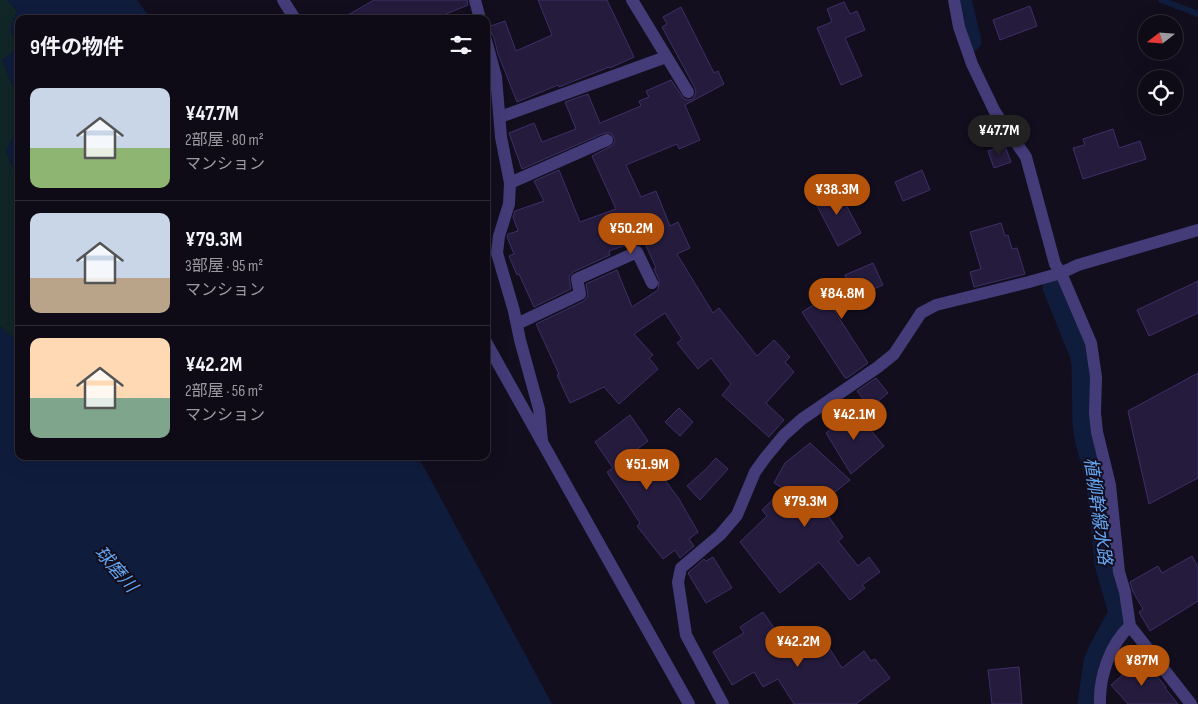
<!DOCTYPE html>
<html lang="ja">
<meta charset="utf-8">
<style>
:root{--surface:#0e0a16;--page:#17131f;--text:#f1f3f6;--muted:#9b9aa1;--line:#2e2b35;--accent:#b45309}
body{margin:0;font-family:"Sofia Sans Condensed","Noto Sans JP",sans-serif;background:var(--page);color:var(--text);height:100vh;display:flex;flex-direction:column;font-size:19px;white-space:nowrap}
*{box-sizing:border-box;margin:0}
p{font-size:16px;color:var(--muted)}
.icon{flex:none;width:28px;height:28px;fill:none;stroke:currentColor;stroke-width:2;stroke-linecap:round;stroke-linejoin:round}
.map{position:relative;flex:1;overflow:hidden}
.panel{position:absolute;left:15px;top:15px;width:475px;height:445px;display:flex;flex-direction:column;background:var(--surface);border-radius:10px;box-shadow:0 5px 20px #0002,0 0 0 1px var(--line)}
.panel>*{flex:none}
.needle{width:32px;rotate:253deg}
.fabs{position:absolute;left:1138px;top:15px;display:grid;gap:10px}
.fabs a{display:grid;place-items:center;width:45px;height:45px;border-radius:50%;background:var(--surface);box-shadow:0 5px 20px #0002,0 0 0 1px var(--line);font-size:25px}
.price{position:absolute;translate:-50% -42px;padding:0 11px;border-radius:18px;background:var(--accent);color:#fff;font-size:16px;line-height:32px;filter:drop-shadow(0 1px 2px #0008)}
.price::after{content:'';position:absolute;left:50%;top:30px;width:15px;height:11px;margin-left:-8px;background:inherit;clip-path:polygon(0 0,100% 0,50% 100%)}
.price.on{background:#222;color:#fff}
ul{padding:0;list-style:none}
li{display:flex;align-items:center;gap:15px;height:125px;padding:0 15px}
li+li{border-top:1px solid var(--line)}
li span{display:grid;place-items:center;flex:none;width:140px;height:100px;border-radius:10px;color:#555}
li>.icon{margin-inline-start:auto}
span .icon{width:60px;height:60px;fill:#fffc;stroke-width:1}
li b{font-size:21px}
h2{display:flex;justify-content:space-between;align-items:center;height:60px;padding:0 15px;font-size:21px}
.map>svg:first-child{display:block}
.green{fill:#112627}
.water{fill:#0f1c3c}
.lines{fill:none;stroke-linecap:round;stroke-linejoin:round}
.stream{stroke:#0f1c3c;stroke-width:6}
.canal{stroke:#0f1c3c;stroke-width:21}
.building{fill:#251b3d;stroke:#3f2f67}
.minor{stroke:#443c79;stroke-width:12}
.tertiary{stroke:#443c79;stroke-width:12}
.labels{text-anchor:middle;stroke-width:4;stroke-linejoin:round;paint-order:stroke}
.water-label{font-size:18px;font-style:italic;fill:#65a6f2;stroke:#120e1e}
</style>
<div class="map">
<svg width="1198" height="704" viewBox="0 0 1198 704">
<rect width="100%" height="100%" fill="#120e1e"/>
<!-- green -->
<path class="green" d="M0,0H7L17,11L10,30L19,47L2,60L19,101V127L6,151L19,181V343L0,326Z"/>
<!-- water -->
<path class="water" d="M7,0H137L151,19H19V45L10,30L17,11Z
M19,47V101L2,60Z
M19,127V181L6,151Z
M0,326L19,343V456H418L552,704H0Z"/>
<g class="lines">
<!-- stream -->
<path class="stream" d="M1161,0L1198,14"/>
<!-- canal -->
<path class="canal" d="M961,0L971,41
M1053,287L1080,354L1082,364L1083,422L1085,438L1097,483L1105,564L1119,613L1099,650L1094,662L1088,704"/>
</g>
<!-- building -->
<path class="building" d="M374,0H467L468,5L434,19H341Z
M538,0H607L634,57L610,68L609,67L559,87L558,85L517,102L498,54L494,38L488,27L505,21L516,51L552,35Z
M844,2L850,14L857,11L865,30L845,38L862,76L841,85L817,28L832,22L827,9Z
M1030,6L1037,26L1000,40L993,20Z
M681,7L714,73L718,71L724,84L685,105L700,140L679,149L677,144L626,165L641,197L656,191L670,226L678,222L690,248L677,254L713,313L719,308L757,356L774,340L790,357L785,362L794,372L766,403L784,420L769,437L722,395L731,384L711,358L698,369L677,343L682,339L665,313L634,334L653,355L649,358L658,369L619,404L604,387L570,403L557,375L559,374L536,324L584,301L588,296L586,284L617,270L632,307L658,290L659,280L654,269L656,268L643,239L609,251L610,255L573,272L569,277L571,289L534,307L519,274L517,275L509,256L514,254L507,237L508,234L518,231L513,217L515,211L544,201L534,181L559,170L580,222L616,209L592,156L613,145L615,140L611,133H604L522,169L509,133L534,123L542,142L576,129L565,102L588,94L600,123L641,106L639,101L649,97L646,91L671,80L684,99L688,100L693,99L696,92L695,88L662,27L667,24L663,17Z
M1113,129L1119,148L1140,141L1146,159L1083,179L1073,148L1085,145L1083,139Z
M1005,146L1011,162L994,168L988,151Z
M922,170L930,190L903,201L895,182Z
M836,186L861,233L838,246L813,198Z
M1001,223L1005,236L1008,235L1012,249L1017,248L1025,274L974,287L970,272L981,269L970,232Z
M873,263L883,285L832,307L868,363L847,378H845L802,312L848,283L845,275Z
M1198,281V313L1149,336L1137,310Z
M1198,373V478L1149,504L1128,411Z
M876,378L888,393L870,408L857,391Z
M679,408L693,422L680,436L665,422Z
M854,410L884,446L851,474L826,433Z
M630,415L648,441L636,450L657,479L662,476L679,499L698,532L689,539L694,546L680,558L675,550L663,559L637,526L640,523L607,472L613,468L595,442Z
M810,443L850,480L820,504L843,537L838,541L858,566L869,557L880,572L862,585L865,588L850,600L819,562L780,593L740,542L767,516L762,510L784,489L774,483L785,463Z
M716,458L728,469L700,500L687,486L706,469Z
M1192,556L1198,567V601L1150,631L1139,612L1143,609L1133,592L1130,582L1158,566L1162,573Z
M713,557L732,588L706,603L688,573L704,559L706,561Z
M763,612L797,661L826,643L842,668L864,651L871,661L875,659L890,678L856,704H794L778,679L763,687L754,672L732,685L713,652L744,633L740,627Z
M1142,658L1166,687L1165,688L1178,704H1128L1111,685Z
M1019,667L1022,704H992L988,670Z"/>
<g class="lines">
<!-- minor -->
<path class="minor" d="M475,0L480,19
M632,0L688,92
M954,0L959,27L972,64L995,112L1026,157L1055,264L1061,273L1091,343L1096,377L1095,413L1097,432L1110,485L1119,572L1125,592L1130,626L1191,704
M486,40L496,77L501,137L510,183L509,204L499,236L497,253L514,311L520,340L539,409L542,441
M500,117L666,57
M510,183L607,140
M517,324L580,294L577,279L637,252L652,283
M723,704L686,635L678,582L681,568L720,535L737,515L755,472L765,458L784,435L802,419L878,367L894,354L921,313L936,305L1029,282L1061,273L1078,265L1198,230
M1100,704C1099,677 1110,644 1130,626"/>
<!-- tertiary -->
<path class="tertiary" d="M283,0L295,19
M486,342L689,704"/>
</g>
<g class="labels">
<!-- water labels -->
<g class="water-label">
<text transform="translate(1098 511) rotate(82)" y="6">植柳幹線水路</text>
<text transform="translate(116 569) rotate(49)" y="6">球磨川</text>
</g>
</g>
</svg>
<div class="fabs">
<a><svg class="needle" viewBox="-14 -14 28 28"><path d="M0-13l5 13h-10z" fill="#e53935"/><path d="M0 13l5-13h-10z" fill="#9b9aa1"/></svg></a>
<a><svg class="icon" aria-label="locate" viewBox="0 0 24 24"><circle cx="12" cy="12" r="6"/><path d="M12 2v4M12 18v4M2 12h4M18 12h4"/></svg></a>
</div>
<b class="price on" style="left:999px;top:157px">¥47.7M</b>
<b class="price" style="left:837px;top:216px">¥38.3M</b>
<b class="price" style="left:631px;top:255px">¥50.2M</b>
<b class="price" style="left:842px;top:320px">¥84.8M</b>
<b class="price" style="left:854px;top:441px">¥42.1M</b>
<b class="price" style="left:647px;top:491px">¥51.9M</b>
<b class="price" style="left:805px;top:528px">¥79.3M</b>
<b class="price" style="left:798px;top:668px">¥42.2M</b>
<b class="price" style="left:1142px;top:687px">¥87M</b>
<section class="panel">
<h2>9件の物件<svg class="icon" aria-label="filters" viewBox="0 0 24 24"><path d="M4 7h16M4 17h16"/><circle cx="9" cy="7" r="2"/><circle cx="15" cy="17" r="2"/></svg></h2>
<ul>
<li><span style="background:linear-gradient(#c9d6e8 60%,#8fb573 0)"><svg class="icon" aria-label="home" viewBox="0 0 24 24"><path d="M3 11l9-7 9 7M6 9v11h12V9"/></svg></span><div><b>¥47.7M</b><p>2部屋 · 80 m²</p><p>マンション</p></div></li>
<li><span style="background:linear-gradient(#c9d6e8 65%,#b9a48a 0)"><svg class="icon" aria-label="home" viewBox="0 0 24 24"><path d="M3 11l9-7 9 7M6 9v11h12V9"/></svg></span><div><b>¥79.3M</b><p>3部屋 · 95 m²</p><p>マンション</p></div></li>
<li><span style="background:linear-gradient(#ffd9b3 60%,#7fa58c 0)"><svg class="icon" aria-label="home" viewBox="0 0 24 24"><path d="M3 11l9-7 9 7M6 9v11h12V9"/></svg></span><div><b>¥42.2M</b><p>2部屋 · 56 m²</p><p>マンション</p></div></li>
</ul>
</section>
</div>
